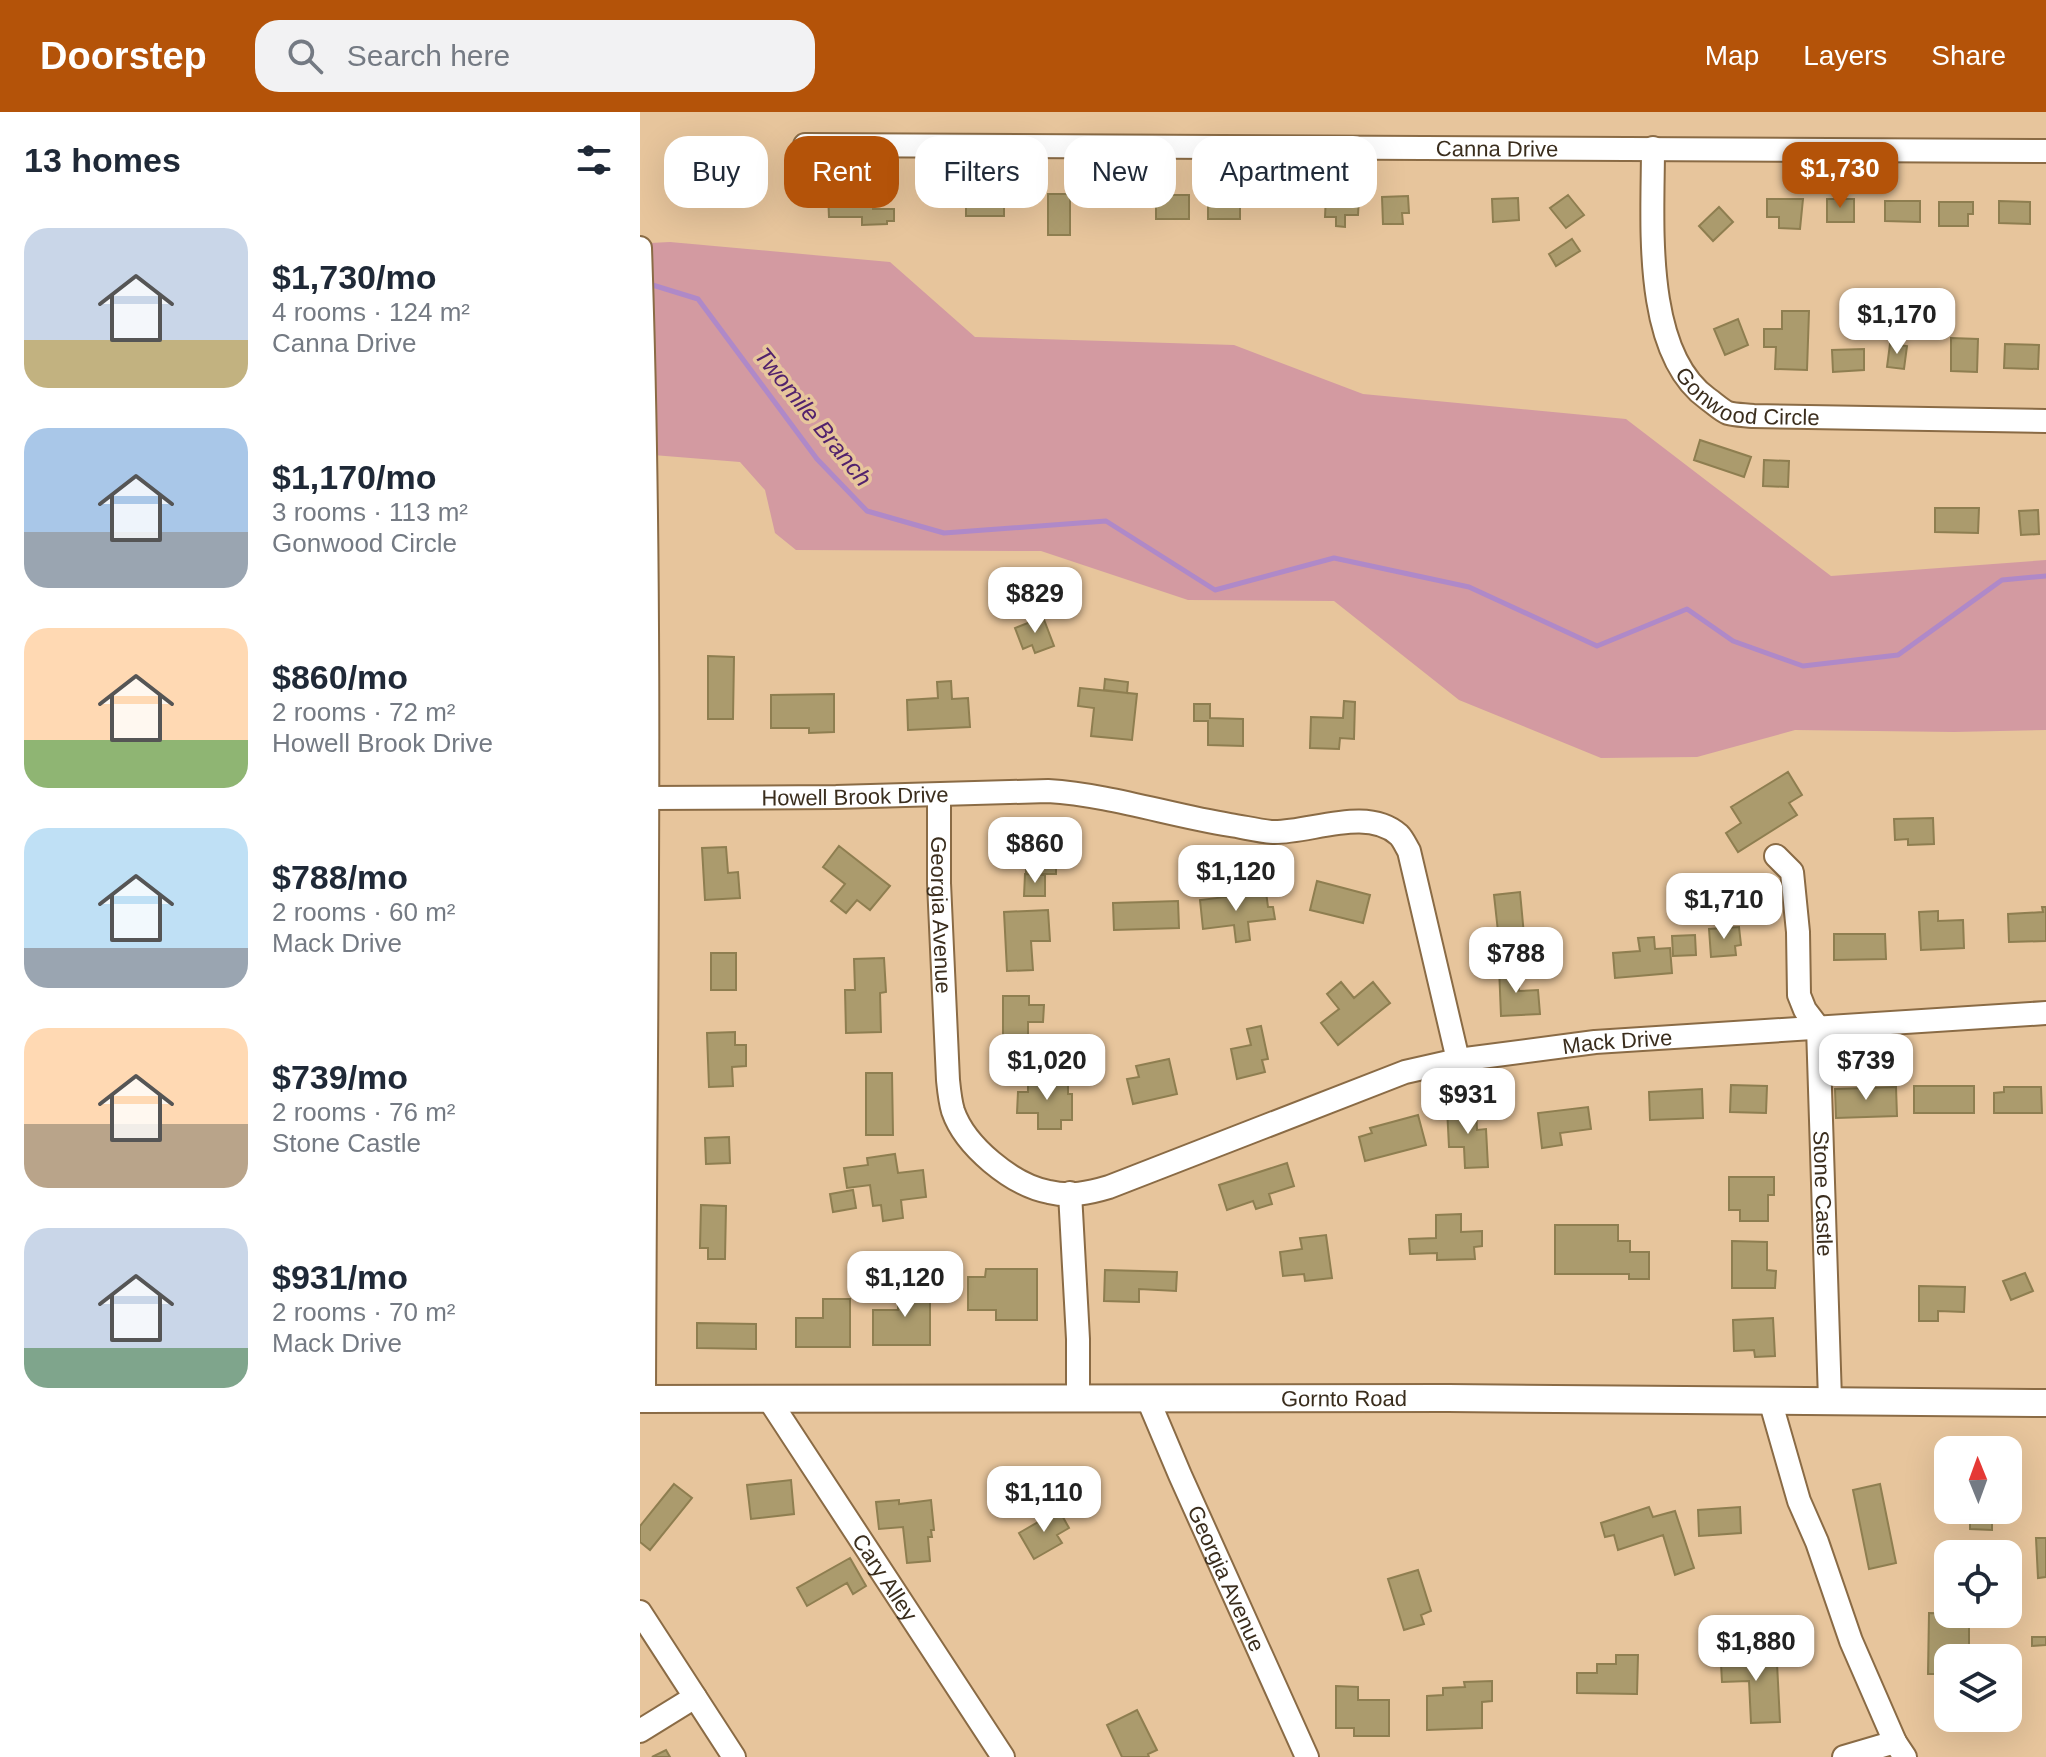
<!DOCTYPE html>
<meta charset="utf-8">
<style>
:root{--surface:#fff;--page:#f2f2f3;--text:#1f2937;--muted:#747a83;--accent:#b45309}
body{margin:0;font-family:Arial,sans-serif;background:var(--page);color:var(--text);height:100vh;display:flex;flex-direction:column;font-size:30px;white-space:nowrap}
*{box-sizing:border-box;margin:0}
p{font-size:26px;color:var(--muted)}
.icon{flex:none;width:44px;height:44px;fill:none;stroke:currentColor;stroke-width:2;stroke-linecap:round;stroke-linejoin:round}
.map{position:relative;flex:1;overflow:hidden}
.sheet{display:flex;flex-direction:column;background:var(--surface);width:640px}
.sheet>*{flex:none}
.top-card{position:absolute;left:24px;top:24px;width:760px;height:72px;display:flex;gap:16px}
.needle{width:52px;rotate:359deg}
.tools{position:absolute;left:1294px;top:1324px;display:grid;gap:16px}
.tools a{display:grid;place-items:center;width:88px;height:88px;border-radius:16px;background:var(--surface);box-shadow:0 8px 32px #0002;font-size:40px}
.price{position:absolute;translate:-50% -68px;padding:0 18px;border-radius:16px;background:#fff;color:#222;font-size:26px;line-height:52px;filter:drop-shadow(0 2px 4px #0008)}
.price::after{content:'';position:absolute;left:50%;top:48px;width:24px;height:18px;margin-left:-12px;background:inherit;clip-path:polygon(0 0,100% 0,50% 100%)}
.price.active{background:var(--accent);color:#fff}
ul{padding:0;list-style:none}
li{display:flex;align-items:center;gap:24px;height:200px;padding:0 24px}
li span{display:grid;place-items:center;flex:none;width:224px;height:160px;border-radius:24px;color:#555}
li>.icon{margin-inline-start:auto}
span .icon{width:96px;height:96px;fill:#fffc;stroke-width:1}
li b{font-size:34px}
h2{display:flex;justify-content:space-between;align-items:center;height:96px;padding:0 24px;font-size:34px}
.pill{padding:0 28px;border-radius:24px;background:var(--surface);box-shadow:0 8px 32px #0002;font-size:28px;line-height:72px}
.pill.active{background:var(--accent);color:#fff}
header{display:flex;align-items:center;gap:48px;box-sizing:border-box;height:112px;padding:0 40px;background:var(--accent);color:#fff}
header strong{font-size:38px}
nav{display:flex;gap:44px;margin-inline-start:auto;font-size:28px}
.search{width:560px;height:72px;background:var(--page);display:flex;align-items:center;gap:20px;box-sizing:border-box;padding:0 28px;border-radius:24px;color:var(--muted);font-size:30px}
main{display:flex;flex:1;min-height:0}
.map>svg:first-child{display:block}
.green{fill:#d39aa1}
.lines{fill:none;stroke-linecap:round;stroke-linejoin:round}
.stream{stroke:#af89c8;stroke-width:5}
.building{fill:#ab9b6d;stroke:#8e7e50;stroke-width:2}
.minor-casing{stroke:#8a6b45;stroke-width:26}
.major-casing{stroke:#8a6b45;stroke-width:30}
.minor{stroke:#fff;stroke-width:22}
.major{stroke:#fff;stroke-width:26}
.labels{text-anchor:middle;stroke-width:7;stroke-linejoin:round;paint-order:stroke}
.street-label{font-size:22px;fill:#3a2d1d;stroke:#e7c59c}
.water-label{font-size:24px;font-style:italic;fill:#52226d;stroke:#e7c59c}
</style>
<header>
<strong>Doorstep</strong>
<div class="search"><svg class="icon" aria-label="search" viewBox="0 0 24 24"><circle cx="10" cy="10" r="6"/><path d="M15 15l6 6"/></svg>Search here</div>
<nav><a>Map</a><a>Layers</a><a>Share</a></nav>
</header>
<main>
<section class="sheet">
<h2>13 homes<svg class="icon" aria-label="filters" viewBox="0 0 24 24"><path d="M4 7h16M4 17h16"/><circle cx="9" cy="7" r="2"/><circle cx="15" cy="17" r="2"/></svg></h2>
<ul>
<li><span style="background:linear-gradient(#c9d6e8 70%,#c2b280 0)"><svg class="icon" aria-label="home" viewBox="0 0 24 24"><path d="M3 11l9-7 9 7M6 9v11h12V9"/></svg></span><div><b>$1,730/mo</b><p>4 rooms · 124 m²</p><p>Canna Drive</p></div></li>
<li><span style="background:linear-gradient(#a9c7e8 65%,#9aa5b1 0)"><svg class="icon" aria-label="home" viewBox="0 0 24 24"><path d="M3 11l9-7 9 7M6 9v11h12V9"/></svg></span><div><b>$1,170/mo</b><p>3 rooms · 113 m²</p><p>Gonwood Circle</p></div></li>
<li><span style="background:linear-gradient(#ffd9b3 70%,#8fb573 0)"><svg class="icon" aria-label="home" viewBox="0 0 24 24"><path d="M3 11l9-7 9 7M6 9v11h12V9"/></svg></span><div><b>$860/mo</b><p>2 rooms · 72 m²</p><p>Howell Brook Drive</p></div></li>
<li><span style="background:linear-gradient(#bfe0f5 75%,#9aa5b1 0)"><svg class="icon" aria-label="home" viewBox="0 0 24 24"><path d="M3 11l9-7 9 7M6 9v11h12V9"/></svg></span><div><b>$788/mo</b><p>2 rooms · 60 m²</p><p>Mack Drive</p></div></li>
<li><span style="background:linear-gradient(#ffd9b3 60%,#b9a48a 0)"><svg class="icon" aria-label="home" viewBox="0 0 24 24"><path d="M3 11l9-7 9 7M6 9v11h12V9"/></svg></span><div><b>$739/mo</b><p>2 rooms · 76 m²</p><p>Stone Castle</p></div></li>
<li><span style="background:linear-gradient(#c9d6e8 75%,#7fa58c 0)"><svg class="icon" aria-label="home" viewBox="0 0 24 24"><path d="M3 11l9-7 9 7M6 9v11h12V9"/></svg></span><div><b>$931/mo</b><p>2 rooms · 70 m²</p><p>Mack Drive</p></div></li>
</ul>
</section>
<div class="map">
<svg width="1406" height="1645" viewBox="0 0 1406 1645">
<rect width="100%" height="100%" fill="#e7c59c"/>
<!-- green -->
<path class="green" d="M30,130L250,150L335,225L594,233L723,282L986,307L1191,464L1406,448V618L1314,620L1155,618L1057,645L961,646L819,588L694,489L548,488L401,439L156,438L135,421L125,378L100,350L13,343L10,131Z"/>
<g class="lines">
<!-- stream -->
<path class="stream" d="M6,171L58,187L177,347L227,399L304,421L466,409L575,478L694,446L829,475L957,534L1047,497L1093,529L1163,554L1258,543L1362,468L1406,464"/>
</g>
<!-- building -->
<path class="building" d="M326,80H364V104H326Z
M188,82H233V97H254V109H247V112L222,113V105H189Z
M408,82H430V123H408Z
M516,83H549V107H516Z
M568,83L600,84V107H568Z
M686,83L719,85L718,103H705V115L696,114V105H685Z
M928,83L944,103L926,116L910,96Z
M768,84L769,101H762L763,112H743L742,85Z
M878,86L879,108L853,110L852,87Z
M1127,87H1163L1160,117L1139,116V105H1127Z
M1187,87H1214V110H1187Z
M1245,89H1280V110L1245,109Z
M1359,89L1390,90V112L1359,111Z
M1299,90H1333V102H1328V114H1299Z
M1079,95L1093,110L1073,129L1059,114Z
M932,127L940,139L916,154L909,142Z
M1142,199H1169L1167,258L1135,257L1136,235H1124V217H1142Z
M1098,207L1108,233L1085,243L1074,217Z
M1311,226L1338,227L1337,260L1311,259Z
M1250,232L1267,234L1264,257L1247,255Z
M1365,232L1399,233L1398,257L1364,256Z
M1224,237V258L1193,260L1192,238Z
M1060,328L1111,345L1104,365L1054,348Z
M1124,348L1149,349L1148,375L1123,374Z
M1295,396H1339L1338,421L1295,420Z
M1398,398L1399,422L1381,423L1379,399Z
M403,505L414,534L395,541L392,533L383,537L375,516Z
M68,544L94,545L93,607H68Z
M465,567L488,570L487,581L464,578Z
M311,569L312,587L328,586L330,615L268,618L267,588L298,586L297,570Z
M440,576L497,582L492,628L451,624L454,596L438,594Z
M194,582V620L169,621V616H131V583Z
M704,589L715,590L714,627L700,626L699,637L670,636L671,605L703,606Z
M554,592H570V606L603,607V634L568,633V609H554Z
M1148,660L1162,683L1149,691L1157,703L1098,740L1086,721L1101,711L1091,695Z
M1293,706L1294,732L1268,733V727L1255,728L1254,707Z
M199,734L250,774L230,798L217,788L206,801L191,789L205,772L183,755Z
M86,735L88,761L98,760L100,786L65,788L62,736Z
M386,737H416V762H386Z
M385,762L405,763V784H384Z
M677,769L730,783L723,811L670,798Z
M626,780L628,795H633L635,807L608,810L610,828L596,830L594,813L563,817L560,788Z
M880,780L884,823H878L880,836L860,838L854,783Z
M538,789L539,816L474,818L473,791Z
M1402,795H1406V829L1369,830L1368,802L1403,800Z
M408,798L410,829H391L393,858L367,859L364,800Z
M1298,799V809L1323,808L1324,836L1281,838L1279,800Z
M1099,815L1101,833L1095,834L1096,843L1071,845L1069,817Z
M1194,822H1245L1246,847L1194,848Z
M1055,823L1056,843L1033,844L1032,824Z
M1014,825L1015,837L1030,836L1032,861L975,866L973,841L1000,839L998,826Z
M71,841H96V878H71Z
M244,846L246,880L240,881L241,920L206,921L205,878H215L214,847Z
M877,854L879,879L898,878L900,902L861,904L859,855Z
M701,870L714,886L733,870L750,891L698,933L681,911L699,897L687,882Z
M363,884H389V893H404L403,910H388V943H363Z
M621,914L628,947L622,948L625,960L597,967L591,937L611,933L607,917Z
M95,920V933H106V954L92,955L93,974L69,975L67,921Z
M529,947L537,982L493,992L487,967L499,965L496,954Z
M226,961H252L253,1023H226Z
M388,966L428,967V982H432V1008H421V1017H398V1001H377L378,980H388Z
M1091,973L1127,974L1126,1001L1090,1000Z
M1274,974H1334V1001H1274Z
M1256,975L1257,1004L1196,1006L1195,977Z
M1364,975H1401L1402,1001H1354V981L1364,980Z
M1062,977L1063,1006L1010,1008L1009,980Z
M836,995L837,1018L846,1017L848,1055L825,1056L824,1035H809L807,996Z
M948,995L951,1017L920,1021L922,1033L902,1036L898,1001Z
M778,1003L786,1033L725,1049L719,1025L732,1021L730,1016Z
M89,1025L90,1051L66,1052L65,1026Z
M255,1042L258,1061L283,1058L286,1085L261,1088L263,1106L243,1109L241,1093L233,1094L230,1073L207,1076L204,1056L228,1053L227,1046Z
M647,1051L654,1074L629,1082L632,1092L616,1097L613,1089L587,1098L579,1073Z
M1089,1065H1134V1083H1128V1109H1100V1098H1089Z
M213,1078L216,1096L193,1100L190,1082Z
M61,1093L86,1094L85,1147H68V1136H60Z
M821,1102V1120L842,1119V1134L834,1135L835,1147L797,1148V1141L770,1142L769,1127L796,1126V1103Z
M915,1113H978V1129H990V1140H1009V1167H989V1162H915Z
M686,1123L692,1166L665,1169L664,1162L643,1164L640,1140L662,1137L660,1126Z
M1092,1129L1127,1130V1158L1136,1159L1135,1176H1092Z
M346,1157H397V1208H356V1198H328V1165H345Z
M465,1158L537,1160L536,1179L499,1177V1190L464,1189Z
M1385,1161L1393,1179L1371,1188L1363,1169Z
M258,1173H290V1233H233V1198H258Z
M1279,1174L1325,1175L1324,1200L1298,1199V1209H1279Z
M183,1187H210V1235H156V1206H183Z
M1133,1206L1135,1244L1115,1245L1114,1238L1094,1239L1093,1208Z
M57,1211L116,1212V1237L57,1236Z
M151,1368L154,1402L111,1407L107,1373Z
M1306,1368H1308V1398H1352V1418L1330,1417V1399H1306Z
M34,1372L52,1386L10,1438L0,1430V1414Z
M1240,1372L1256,1451L1229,1457L1213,1378Z
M259,1388V1392L291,1388L294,1418H291L292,1425H288L290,1449L267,1451L263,1415L239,1417L236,1390Z
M1009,1395L1013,1405L1035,1399L1054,1456L1035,1463L1023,1423L978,1438L974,1423L965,1425L961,1411Z
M1100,1395L1101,1421L1059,1424L1058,1398Z
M419,1398L429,1416L417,1423L422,1431L394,1447L379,1421Z
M1396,1426H1406V1465L1398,1466Z
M210,1446L226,1474L213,1482L207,1471L167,1494L157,1476Z
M778,1458L791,1499L781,1503L784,1512L764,1518L748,1467Z
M1289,1501L1329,1502V1537H1316V1546H1308V1562H1288Z
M1392,1525H1406V1533L1392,1534Z
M1119,1532L1120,1552L1137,1551L1140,1610L1111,1611L1109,1569L1082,1570L1081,1552L1096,1551L1095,1533Z
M976,1543H998L997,1582L937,1581V1561H957V1552H976Z
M852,1569V1589L842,1590V1616L787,1618V1584L803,1583V1576L825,1575L824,1570Z
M696,1574L718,1575V1588H749V1624H714V1616H696Z
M497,1598L517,1638L508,1642L509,1645H482L467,1613Z
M26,1638L30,1645H12Z"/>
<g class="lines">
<!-- minor casing -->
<g class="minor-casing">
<g id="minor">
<path id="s1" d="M165,33L1406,39"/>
<path id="s2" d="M1013,36C1013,109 1002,240 1068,287C1074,291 1081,298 1088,301C1095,303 1105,303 1113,304L1406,309"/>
<path d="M0,136C13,520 5,903 4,1287"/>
<path id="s3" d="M299,683V771L308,968C309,978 310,989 313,999C325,1034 372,1073 409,1080C430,1085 449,1081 469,1075L765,960L818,948L955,930L1406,901"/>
<path id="s4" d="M7,686L196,685L408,679C470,683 529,703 590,713C604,715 618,719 633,720C670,721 727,694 759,723C763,727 766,734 769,739L818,948"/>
<path id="s5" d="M1136,744L1152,760L1158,820L1159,883L1165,898L1178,915L1190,1288"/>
<path d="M430,1081L438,1227V1286"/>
<path id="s6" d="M507,1285L540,1363L667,1645"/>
<path id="s7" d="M128,1286L363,1645"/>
<path d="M1130,1288L1159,1389L1177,1430L1211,1529L1255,1630L1265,1645"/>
<path d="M0,1500L94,1645"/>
<path d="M0,1619L55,1585"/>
<path d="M1204,1645L1255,1630"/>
</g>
</g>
<!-- major casing -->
<g class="major-casing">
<g id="major">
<path id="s8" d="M0,1287L808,1286L1406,1291"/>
</g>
</g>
<!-- minor -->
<use href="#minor" class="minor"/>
<!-- major -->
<use href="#major" class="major"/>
</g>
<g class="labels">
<!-- street labels -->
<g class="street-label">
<text dy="8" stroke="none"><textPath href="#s1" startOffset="692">Canna Drive</textPath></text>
<text dy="8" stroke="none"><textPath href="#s2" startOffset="304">Gonwood Circle</textPath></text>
<text dy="8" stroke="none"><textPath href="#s4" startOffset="208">Howell Brook Drive</textPath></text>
<text dy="8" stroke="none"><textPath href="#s3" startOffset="120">Georgia Avenue</textPath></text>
<text dy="8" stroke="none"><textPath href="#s3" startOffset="1040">Mack Drive</textPath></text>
<text dy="8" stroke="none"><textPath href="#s5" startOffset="350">Stone Castle</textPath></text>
<text dy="8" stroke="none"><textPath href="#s8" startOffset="704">Gornto Road</textPath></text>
<text dy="8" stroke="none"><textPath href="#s7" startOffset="214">Cary Alley</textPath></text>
<text dy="8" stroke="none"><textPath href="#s6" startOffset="198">Georgia Avenue</textPath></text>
</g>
<!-- water labels -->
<g class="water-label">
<text transform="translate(173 305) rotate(51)" y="8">Twomile Branch</text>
</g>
</g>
</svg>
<div class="tools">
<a><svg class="needle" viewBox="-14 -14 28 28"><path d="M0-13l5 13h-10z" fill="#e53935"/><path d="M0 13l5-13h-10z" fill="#747a83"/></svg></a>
<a><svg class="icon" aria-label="locate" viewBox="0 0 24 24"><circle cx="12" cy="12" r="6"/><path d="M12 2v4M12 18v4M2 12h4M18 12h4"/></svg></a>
<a><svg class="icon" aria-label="layers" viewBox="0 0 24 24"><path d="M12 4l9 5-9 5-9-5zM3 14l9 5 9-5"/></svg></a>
</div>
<b class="price active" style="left:1200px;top:98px">$1,730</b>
<b class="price" style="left:1257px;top:244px">$1,170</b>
<b class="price" style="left:395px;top:523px">$829</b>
<b class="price" style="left:395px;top:773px">$860</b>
<b class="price" style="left:596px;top:801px">$1,120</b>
<b class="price" style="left:1084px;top:829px">$1,710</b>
<b class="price" style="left:876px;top:883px">$788</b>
<b class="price" style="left:407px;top:990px">$1,020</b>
<b class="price" style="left:1226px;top:990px">$739</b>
<b class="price" style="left:828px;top:1024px">$931</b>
<b class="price" style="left:265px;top:1207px">$1,120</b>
<b class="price" style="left:404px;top:1422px">$1,110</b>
<b class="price" style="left:1116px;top:1571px">$1,880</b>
<div class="top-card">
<a class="pill">Buy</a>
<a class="pill active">Rent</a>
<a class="pill">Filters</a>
<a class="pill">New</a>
<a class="pill">Apartment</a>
</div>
</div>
</main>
